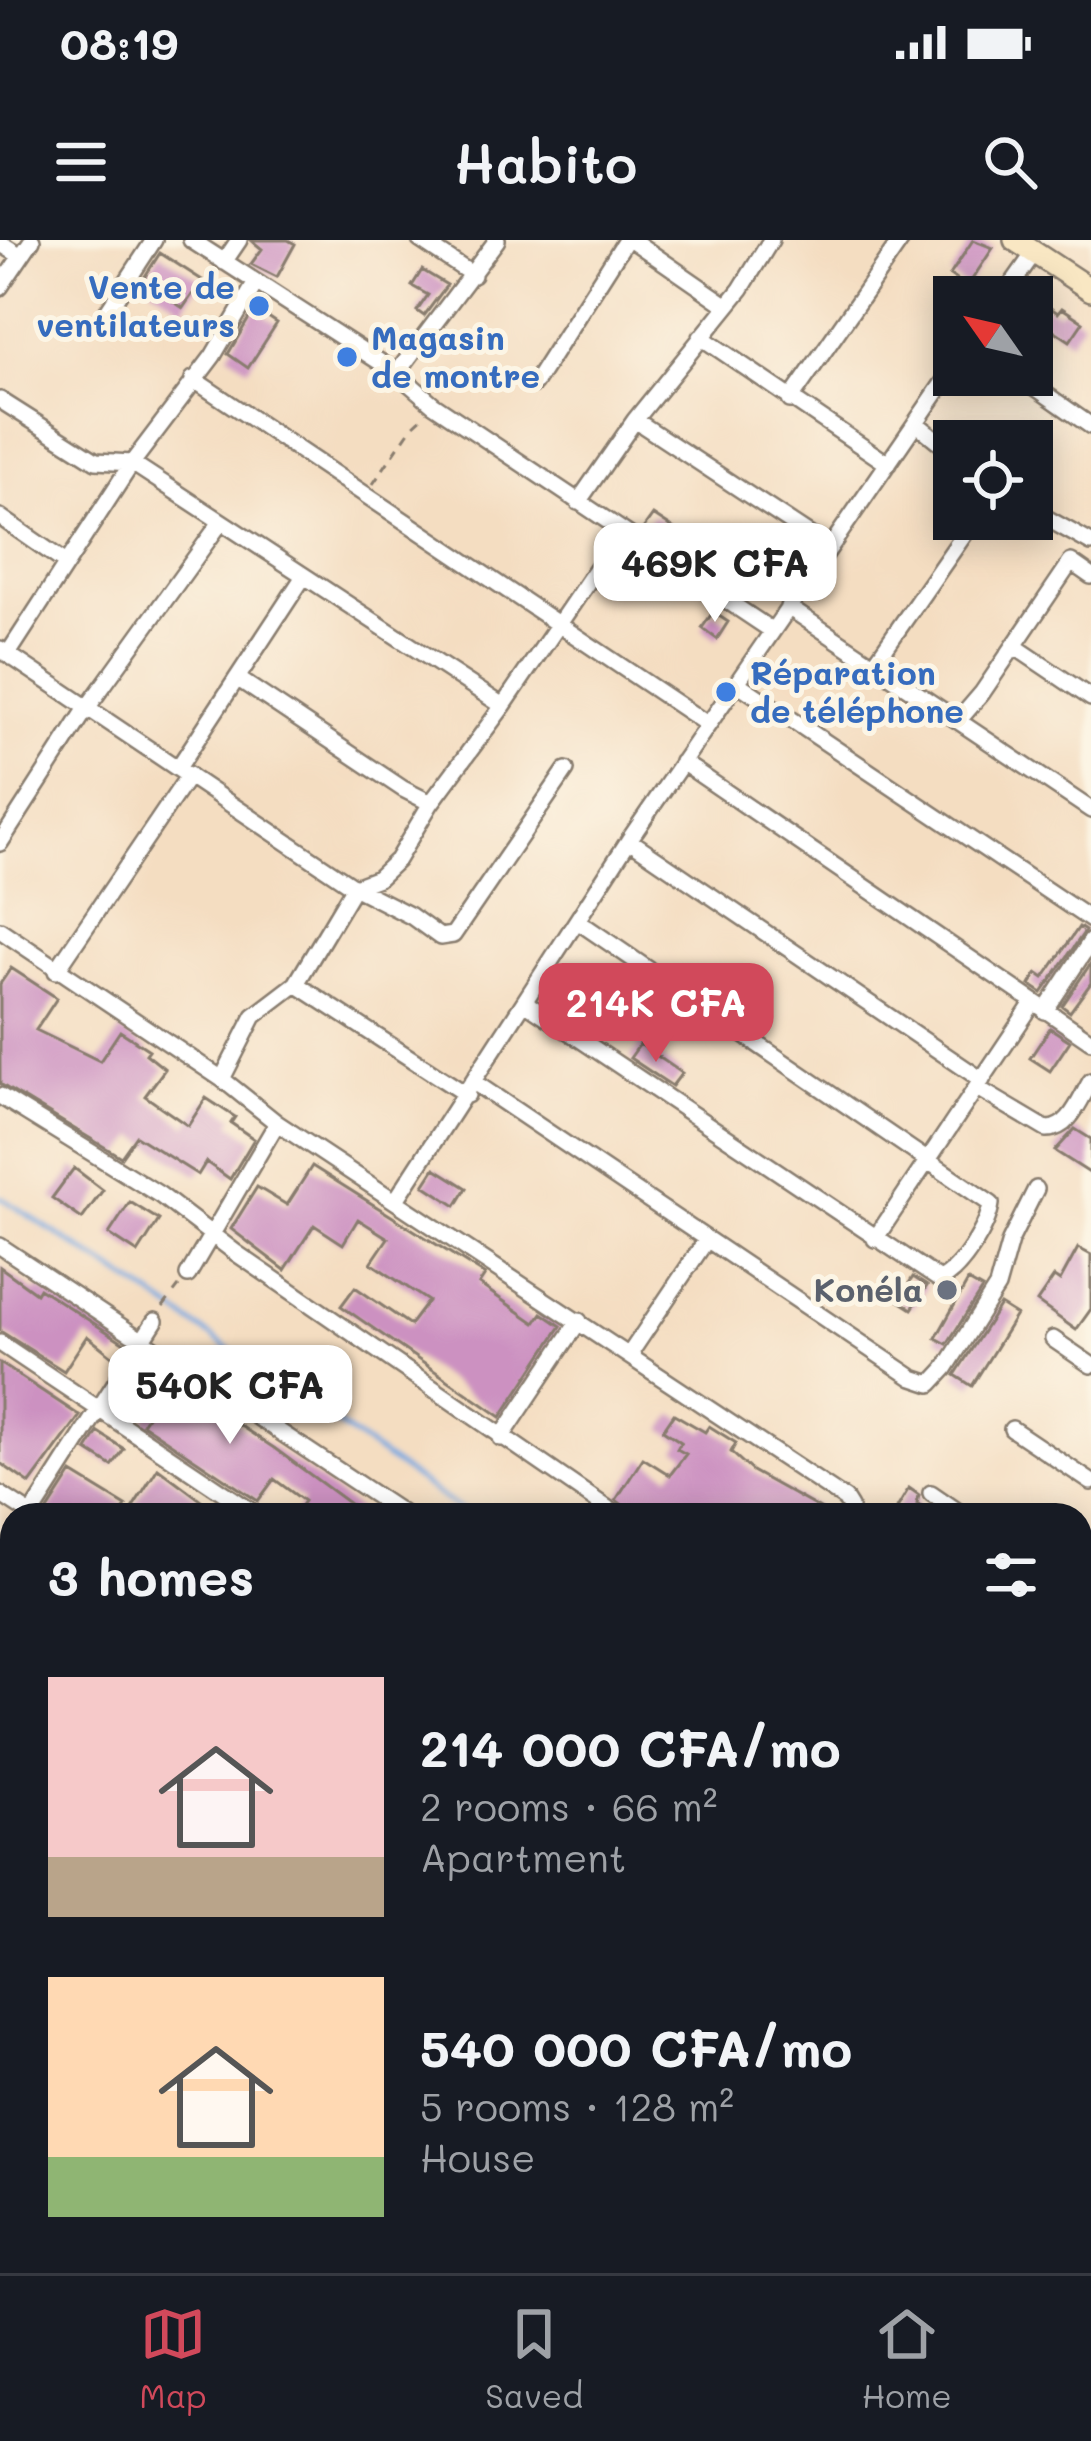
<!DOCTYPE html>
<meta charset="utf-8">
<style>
:root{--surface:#171b24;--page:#242831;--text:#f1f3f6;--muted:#9ea1a6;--line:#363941;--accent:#d1495b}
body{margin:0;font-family:Mali,sans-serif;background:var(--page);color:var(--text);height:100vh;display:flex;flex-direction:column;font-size:45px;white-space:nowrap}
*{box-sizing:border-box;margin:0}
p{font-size:39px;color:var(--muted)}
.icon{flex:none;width:66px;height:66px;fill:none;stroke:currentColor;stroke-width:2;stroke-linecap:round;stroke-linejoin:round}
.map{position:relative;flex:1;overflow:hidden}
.panel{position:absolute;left:0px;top:1263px;width:1092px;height:771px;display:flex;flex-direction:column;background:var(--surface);border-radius:36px 36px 0 0;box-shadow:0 6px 30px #0003}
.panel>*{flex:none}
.needle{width:78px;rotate:304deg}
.tools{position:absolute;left:933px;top:36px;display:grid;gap:24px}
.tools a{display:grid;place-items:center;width:120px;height:120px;border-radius:0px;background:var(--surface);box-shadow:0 6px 30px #0003;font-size:60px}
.price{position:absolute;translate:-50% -102px;padding:0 27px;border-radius:24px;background:#fff;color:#222;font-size:39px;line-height:78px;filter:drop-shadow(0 3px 6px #0008)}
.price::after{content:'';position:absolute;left:50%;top:72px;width:36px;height:27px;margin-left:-18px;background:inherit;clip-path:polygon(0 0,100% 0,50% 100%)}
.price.selected{background:var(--accent);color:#fff}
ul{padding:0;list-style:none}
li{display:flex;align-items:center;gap:36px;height:300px;padding:0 48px}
li span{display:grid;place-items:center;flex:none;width:336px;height:240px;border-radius:0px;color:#555}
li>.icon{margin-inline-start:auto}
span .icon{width:144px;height:144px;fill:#fffc;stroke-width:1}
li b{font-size:51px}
h2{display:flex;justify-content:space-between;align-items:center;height:144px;padding:0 48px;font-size:51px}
.status{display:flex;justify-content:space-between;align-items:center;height:84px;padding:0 60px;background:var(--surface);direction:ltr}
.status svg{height:33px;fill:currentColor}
header{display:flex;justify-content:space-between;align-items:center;height:156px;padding:0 48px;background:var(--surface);font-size:54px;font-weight:600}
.tabs{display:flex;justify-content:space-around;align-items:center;height:168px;border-top:3px solid var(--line);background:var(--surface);font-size:33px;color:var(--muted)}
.tabs a{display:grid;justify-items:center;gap:6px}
.tabs .selected{color:var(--accent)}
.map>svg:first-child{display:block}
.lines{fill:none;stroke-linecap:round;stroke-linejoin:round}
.stream{stroke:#75a8e1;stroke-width:4.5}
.building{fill:#cc91c1}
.street-casing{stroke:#887c6e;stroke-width:20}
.secondary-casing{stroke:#887c6e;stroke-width:26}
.path{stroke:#887c6e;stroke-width:3;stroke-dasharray:9 9;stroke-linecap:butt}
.street{stroke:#fff;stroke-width:15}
.secondary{stroke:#f9e7c3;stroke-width:21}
.shop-dot{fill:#3f7fe0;stroke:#fcf5e5;stroke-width:4.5}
.worship-dot{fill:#6b7280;stroke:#fcf5e5;stroke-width:4.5}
.labels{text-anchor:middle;stroke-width:10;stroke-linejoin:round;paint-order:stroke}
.shop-label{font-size:33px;font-weight:bold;fill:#366cbe;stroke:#fcf5e5;text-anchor:start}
.worship-label{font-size:33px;font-weight:bold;fill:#5b616d;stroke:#fcf5e5;text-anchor:end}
</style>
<div class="status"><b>08:19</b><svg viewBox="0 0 49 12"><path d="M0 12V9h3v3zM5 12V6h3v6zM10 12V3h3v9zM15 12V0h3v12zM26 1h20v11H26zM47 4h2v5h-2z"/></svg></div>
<header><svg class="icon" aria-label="menu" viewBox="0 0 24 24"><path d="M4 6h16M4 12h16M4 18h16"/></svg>Habito<svg class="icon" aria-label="search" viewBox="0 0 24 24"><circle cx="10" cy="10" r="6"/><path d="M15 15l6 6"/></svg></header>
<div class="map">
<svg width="1091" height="2033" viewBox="0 0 1091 2033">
<rect width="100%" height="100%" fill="#fcf5e5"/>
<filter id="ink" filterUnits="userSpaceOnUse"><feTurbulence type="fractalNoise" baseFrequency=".00833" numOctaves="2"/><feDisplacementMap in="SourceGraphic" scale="24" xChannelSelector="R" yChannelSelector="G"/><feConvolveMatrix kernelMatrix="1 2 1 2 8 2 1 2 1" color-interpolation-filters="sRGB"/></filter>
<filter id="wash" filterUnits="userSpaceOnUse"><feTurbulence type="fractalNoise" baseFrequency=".004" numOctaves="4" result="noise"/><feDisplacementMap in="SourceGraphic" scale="48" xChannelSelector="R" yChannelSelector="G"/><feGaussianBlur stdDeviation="2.7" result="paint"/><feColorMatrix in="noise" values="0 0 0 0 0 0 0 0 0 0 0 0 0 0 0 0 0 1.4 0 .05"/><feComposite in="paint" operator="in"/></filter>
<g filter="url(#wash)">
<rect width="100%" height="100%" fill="#f4ddc1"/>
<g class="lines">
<!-- stream -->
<path class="stream" d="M0,957L156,1058L468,1275
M1080,1689L1091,1696"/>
</g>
<g id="blocks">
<!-- building -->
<path class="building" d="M251,0H288L295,4L277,37L251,24L262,9Z
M973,0L993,8L967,47L950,35Z
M160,13L202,40L183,68L142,41Z
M422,30L447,45L424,76L417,71L428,55L412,46Z
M1046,65L1058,73L1062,68L1083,82L1070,101L1037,79Z
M255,68L277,83L248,128L228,114Z
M653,275L694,302L683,317L643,289Z
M713,372L728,382L717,399L702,388Z
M1079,687L1085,691L1042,753L1030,745L1037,733L1044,738Z
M1091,723V743L1070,772L1062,766Z
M11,728L57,758L36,790L100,821L120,791L149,810L146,814L165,829L145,856L188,886L206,858L235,877L231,883L254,899L230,939L206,922L198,935L136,896L121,917L0,844V744Z
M1050,788L1070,801L1050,831L1030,818Z
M640,804L682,833L672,846L630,818Z
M1075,889L1091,899V934L1055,911Z
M312,926L485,1035L479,1044L535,1083L542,1073L561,1086L501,1177L341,1066L355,1047L410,1085L428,1061L371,1023L388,998L358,979L343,1004L314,985L285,1030L231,989L257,947L287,965Z
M74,928L103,950L82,979L52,958Z
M435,928L467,948L456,966L424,945Z
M130,962L159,980L138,1013L109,994Z
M1078,1008L1091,1015V1069L1076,1090L1037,1062L1054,1037L1060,1041Z
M0,1027L36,1053L39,1048L126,1104L116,1119L87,1096L64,1131L0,1091Z
M913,1037L927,1046L912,1069L898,1060Z
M968,1041L982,1049L947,1104L936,1098Z
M1000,1065L1016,1075L972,1146L955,1135Z
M143,1122L274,1208L365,1275H294L304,1261L274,1239L258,1261L142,1184L157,1161L130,1143Z
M0,1123L80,1176L30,1244L0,1223Z
M674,1174L705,1192L709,1186L736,1203L731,1212L752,1231L831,1275H638L625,1267L616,1260L643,1218L670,1235L686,1214L677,1209L681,1202L663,1190Z
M98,1192L124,1209L112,1226L87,1210Z
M158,1228L221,1275H138L131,1270Z
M72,1233L126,1266L120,1275H53L47,1272Z
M909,1248L919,1255L917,1264L936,1275H893Z
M0,1354L12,1361V1421L0,1415Z
M0,1441L12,1447V1558L0,1550Z
M0,1660L12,1668V1723L0,1741Z
M0,1804L12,1812V1915L0,1907Z"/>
</g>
</g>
<g filter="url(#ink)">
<use href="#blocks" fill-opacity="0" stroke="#887c6e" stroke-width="3"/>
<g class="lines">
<!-- street casing -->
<g class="street-casing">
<path id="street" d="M191,0L397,133L433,164L771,390
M420,0L473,35
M632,0L726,65
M0,3L21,16
M224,22L239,0
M0,47L32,0
M1003,57L1034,13
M103,78L154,0
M701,97L888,224
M397,133L497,0
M1018,135L1091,186
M193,139L707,484
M534,144L626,0
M0,160L96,221L132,223L503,466
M790,160L901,0
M635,180L828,307
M916,183L954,214
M578,262L635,180L741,49L771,0
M1032,270L1091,303
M0,277L66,323
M788,367L1091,570
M1014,406L1091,458
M0,409L354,647L411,676L440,697L453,695L566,530
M8,414L132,223L213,116L255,44
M874,424L975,279
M237,438L403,549L431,563
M737,443L1091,680
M958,481L982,453L1071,322L1091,336
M682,522L1091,801
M178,528L304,336
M629,600L982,840
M0,603L87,468L221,282
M0,690L222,839L277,883L845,1259L850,1267L849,1275
M56,731L189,535
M296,744L467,855
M526,763L940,1040C961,1030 988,987 991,964L579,682
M1045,771L1091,701
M222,839L254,776L296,744L354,647L378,638L397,620L431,563L503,466L621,293
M475,843L913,1138L931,1144L945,1129L997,1047L1010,1001L1036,949
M977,848L1046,889C1070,890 1080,859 1091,841
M0,856L160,955L236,1013L617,1275
M396,960L629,600L954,127
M875,999L1033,763
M0,1006L405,1275
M188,1035L277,883
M1053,1099L1091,1125
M0,1103L257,1275
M629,1115L707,999
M1012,1189L1091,1242
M501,1198L579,1081
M931,1253L963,1275
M0,1254L32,1275
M31,1275L155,1081
M0,1320L12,1302
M0,1427L12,1435
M0,1567L12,1576
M0,1775L12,1783
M1080,1817L1091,1825
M1080,1991L1091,1974
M0,2011L12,1994
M52,2022L70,2033
M365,2022L381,2033
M676,2022L692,2033
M437,2033L445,2022
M909,2033L916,2022
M1052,2033L1059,2022"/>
</g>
<!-- secondary casing -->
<g class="secondary-casing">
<path id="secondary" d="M1015,0L1091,50
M1080,1366L1091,1350
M628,2033L635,2022"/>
</g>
<!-- path -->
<path class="path" d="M373,244L412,187L425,175
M163,1067L179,1046"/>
<!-- street -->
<use href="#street" class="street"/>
<!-- secondary -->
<use href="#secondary" class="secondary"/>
</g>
</g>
<!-- markers -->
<g class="shop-dot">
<circle cx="259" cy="66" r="12"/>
<circle cx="347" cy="117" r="12"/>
<circle cx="726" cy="452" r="12"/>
</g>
<circle class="worship-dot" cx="947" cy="1050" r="12"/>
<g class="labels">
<!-- shop labels -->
<g class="shop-label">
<text x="235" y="59" text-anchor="end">Vente de<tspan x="235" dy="38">ventilateurs</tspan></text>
<text x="371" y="110">Magasin<tspan x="371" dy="38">de montre</tspan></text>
<text x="750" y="445">Réparation<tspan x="750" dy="38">de téléphone</tspan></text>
</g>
<!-- worship labels -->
<g class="worship-label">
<text x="923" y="1062">Konéla</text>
</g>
</g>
</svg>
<div class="tools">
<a><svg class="needle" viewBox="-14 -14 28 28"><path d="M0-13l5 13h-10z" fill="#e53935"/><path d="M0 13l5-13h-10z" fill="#9ea1a6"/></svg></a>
<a><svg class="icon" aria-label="locate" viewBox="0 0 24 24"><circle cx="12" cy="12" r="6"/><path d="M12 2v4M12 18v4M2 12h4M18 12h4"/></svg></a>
</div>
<b class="price" style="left:715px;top:385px">469K CFA</b>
<b class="price selected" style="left:656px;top:825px">214K CFA</b>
<b class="price" style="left:230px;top:1207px">540K CFA</b>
<section class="panel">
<h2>3 homes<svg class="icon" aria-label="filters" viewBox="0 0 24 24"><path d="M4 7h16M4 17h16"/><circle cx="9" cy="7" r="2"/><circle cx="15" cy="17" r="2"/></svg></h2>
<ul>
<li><span style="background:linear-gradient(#f6c9c9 75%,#b9a48a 0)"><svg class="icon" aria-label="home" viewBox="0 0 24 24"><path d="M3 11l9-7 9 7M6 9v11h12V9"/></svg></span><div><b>214 000 CFA/mo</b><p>2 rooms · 66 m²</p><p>Apartment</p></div></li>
<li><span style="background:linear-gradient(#ffd9b3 75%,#8fb573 0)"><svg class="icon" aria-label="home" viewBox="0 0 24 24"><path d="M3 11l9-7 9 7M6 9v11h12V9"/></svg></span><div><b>540 000 CFA/mo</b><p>5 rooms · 128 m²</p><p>House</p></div></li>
</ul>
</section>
</div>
<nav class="tabs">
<a class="selected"><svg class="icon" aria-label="map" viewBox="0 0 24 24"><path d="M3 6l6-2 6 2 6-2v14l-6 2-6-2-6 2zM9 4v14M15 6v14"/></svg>Map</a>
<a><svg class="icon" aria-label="saved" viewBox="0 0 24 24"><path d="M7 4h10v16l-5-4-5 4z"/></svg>Saved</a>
<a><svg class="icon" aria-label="home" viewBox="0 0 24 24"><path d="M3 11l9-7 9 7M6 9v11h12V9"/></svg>Home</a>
</nav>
